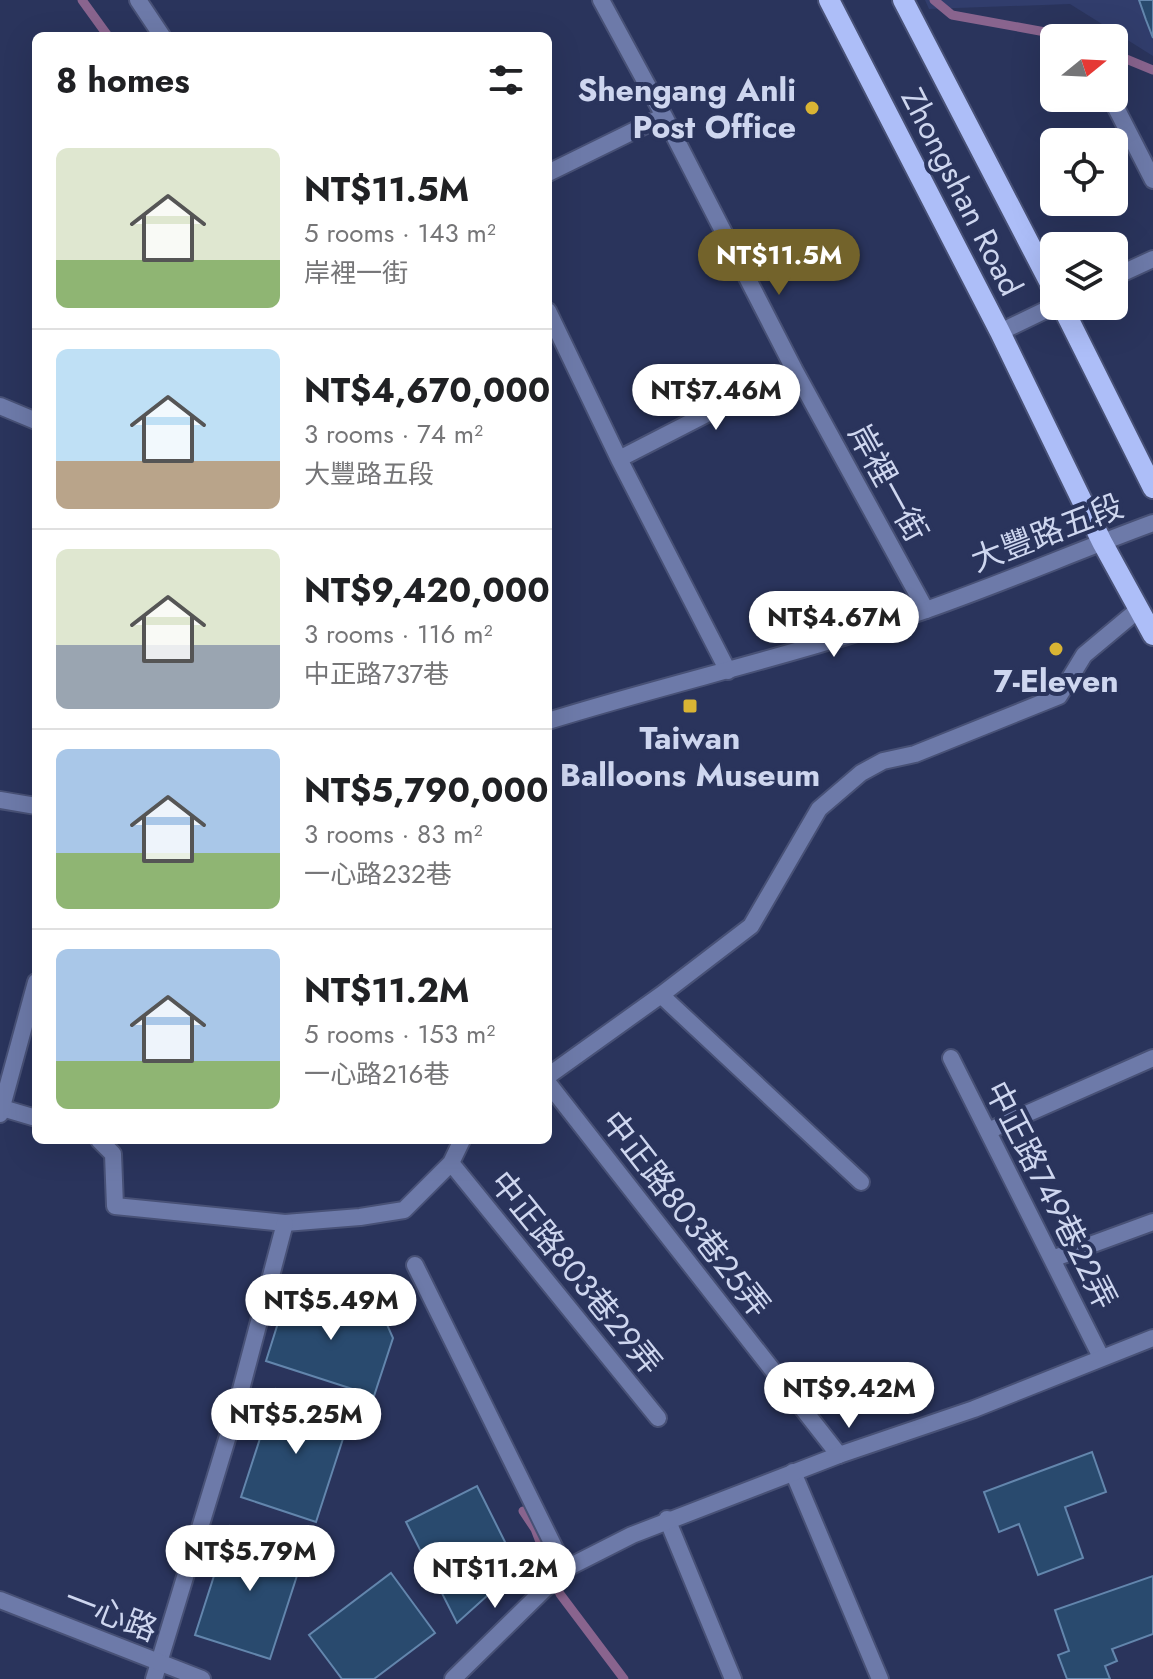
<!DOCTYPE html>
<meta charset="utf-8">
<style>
:root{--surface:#fff;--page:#f2f2f2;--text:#202124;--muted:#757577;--line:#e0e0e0;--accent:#73632b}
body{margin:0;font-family:Jost,"Noto Sans TC",sans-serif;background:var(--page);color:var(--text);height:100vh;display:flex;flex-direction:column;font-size:30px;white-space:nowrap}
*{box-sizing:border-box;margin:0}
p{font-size:26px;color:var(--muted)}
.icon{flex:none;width:44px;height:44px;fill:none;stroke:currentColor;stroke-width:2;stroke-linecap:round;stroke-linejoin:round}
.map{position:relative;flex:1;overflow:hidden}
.drawer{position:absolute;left:32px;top:32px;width:520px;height:1112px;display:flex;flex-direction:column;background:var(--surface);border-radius:12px;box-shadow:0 8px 32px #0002}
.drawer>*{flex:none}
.needle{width:52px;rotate:72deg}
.buttons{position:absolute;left:1040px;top:24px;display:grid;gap:16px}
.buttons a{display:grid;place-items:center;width:88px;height:88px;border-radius:12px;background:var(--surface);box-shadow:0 8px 32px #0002;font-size:40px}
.price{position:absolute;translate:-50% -68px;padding:0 18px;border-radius:28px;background:#fff;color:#222;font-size:26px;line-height:52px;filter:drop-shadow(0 2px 4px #0008)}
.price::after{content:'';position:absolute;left:50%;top:48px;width:24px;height:18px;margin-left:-12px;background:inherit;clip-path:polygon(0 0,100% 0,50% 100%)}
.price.current{background:var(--accent);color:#fff}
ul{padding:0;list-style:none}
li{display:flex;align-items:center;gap:24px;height:200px;padding:0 24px}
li+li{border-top:2px solid var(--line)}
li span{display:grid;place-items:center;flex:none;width:224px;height:160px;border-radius:12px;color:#555}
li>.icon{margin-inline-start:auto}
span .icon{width:96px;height:96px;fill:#fffc;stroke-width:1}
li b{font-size:34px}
h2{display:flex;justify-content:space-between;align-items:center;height:96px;padding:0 24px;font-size:34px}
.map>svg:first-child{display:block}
.built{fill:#313d6c}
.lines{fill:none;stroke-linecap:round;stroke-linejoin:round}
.stream{stroke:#89648e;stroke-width:9}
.building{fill:#294a6e;stroke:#6386ad;stroke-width:2}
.service-casing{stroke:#485176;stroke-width:20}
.minor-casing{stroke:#485176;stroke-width:20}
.tertiary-casing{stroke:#485176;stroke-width:20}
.primary-casing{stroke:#485176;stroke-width:24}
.service{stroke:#6d7aa9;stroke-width:16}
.minor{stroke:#6d7aa9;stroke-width:16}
.tertiary{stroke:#6d7aa9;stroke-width:16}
.primary{stroke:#adbef8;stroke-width:20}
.poi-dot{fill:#d9b434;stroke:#2a345c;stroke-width:3}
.labels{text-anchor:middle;stroke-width:8;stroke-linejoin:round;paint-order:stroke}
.poi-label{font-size:32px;font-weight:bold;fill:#ced6ef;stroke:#2a345c}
.street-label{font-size:32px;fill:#ced6ef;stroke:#2a345c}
</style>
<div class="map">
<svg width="1153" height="1679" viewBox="0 0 1153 1679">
<rect width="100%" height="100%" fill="#2a345c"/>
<!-- built -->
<path class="built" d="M925,0H1153V56L1070,4L929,9Z"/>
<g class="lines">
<!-- stream -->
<path class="stream" d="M82,0L108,36
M934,0L952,15L1078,38
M1114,54L1153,70
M523,1511L535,1529L560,1594L624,1679"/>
</g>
<!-- building -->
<path class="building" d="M1139,0H1153V38L1146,20Z
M289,1288L385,1320L393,1338L374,1396L266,1361Z
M276,1389L351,1414L316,1522L241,1497Z
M1092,1452L1106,1492L1065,1507L1083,1558L1038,1575L1019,1524L999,1532L984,1492Z
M477,1486L518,1568L457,1623L406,1522Z
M230,1526L305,1551L270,1659L195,1635Z
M391,1573L435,1633L374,1679H342L309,1635Z
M1153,1576V1634L1112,1649L1117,1661L1105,1666L1110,1679H1067L1058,1655L1069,1651L1055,1610Z"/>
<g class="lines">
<!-- service casing -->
<g class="service-casing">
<path id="service" d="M1111,98L1153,180
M1114,277L1153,259
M1000,332L1054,306
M0,406L36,421
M661,995L861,1182
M951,1058L1101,1357
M548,1076L661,995L751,926L819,809L861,773L883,761L915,754L1059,696L1084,655L1139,609
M548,1083L839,1455
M2,1108L36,1118
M988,1131L1153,1058
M99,1140L113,1154L115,1206L285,1223L360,1217L404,1210L451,1163L462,1140
M451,1163L658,1418
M1052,1259L1153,1222
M415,1265L565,1569
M793,1472L880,1679
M667,1519L733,1679"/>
</g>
<!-- minor casing -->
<g class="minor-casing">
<path id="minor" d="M138,0L162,36
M601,0L664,116L794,369L926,610
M548,173L664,116
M548,311L619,459L728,671
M619,459L794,369
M154,1679L234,1416L285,1223"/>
</g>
<!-- tertiary casing -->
<g class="tertiary-casing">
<path id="tertiary" d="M548,721C673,682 802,654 926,610C1003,583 1077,551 1153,523
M0,800L36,806
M0,1114L36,982
M0,1600L202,1679
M453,1679L565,1569L632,1535L839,1455L974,1409L1153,1338"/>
</g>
<!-- primary casing -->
<g class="primary-casing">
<path id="primary" d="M829,0L1000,332L1102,542L1153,635
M903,0L1054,291
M1062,306L1153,488"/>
</g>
<!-- service -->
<use href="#service" class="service"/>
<!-- minor -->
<use href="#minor" class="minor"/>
<!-- tertiary -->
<use href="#tertiary" class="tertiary"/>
<!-- primary -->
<use href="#primary" class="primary"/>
</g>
<!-- markers -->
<g class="poi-dot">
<circle cx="812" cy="108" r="8"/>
<circle cx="1056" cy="649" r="8"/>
<rect x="682" y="698" width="16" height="16" rx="4"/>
</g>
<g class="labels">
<!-- poi labels -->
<g class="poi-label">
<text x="796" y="101" text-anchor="end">Shengang Anli<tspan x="796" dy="37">Post Office</tspan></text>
<text x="1056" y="692">7-Eleven</text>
<text x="690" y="749">Taiwan<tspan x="690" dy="37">Balloons Museum</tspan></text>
</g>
<!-- street labels -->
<g class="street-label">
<text transform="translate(962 192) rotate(63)" y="11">Zhongshan Road</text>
<text transform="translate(888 483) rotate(61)" y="11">岸裡一街</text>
<text transform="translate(1047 533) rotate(-21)" y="11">大豐路五段</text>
<text transform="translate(1051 1195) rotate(63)" y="11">中正路749巷22弄</text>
<text transform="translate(686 1214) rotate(52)" y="11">中正路803巷25弄</text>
<text transform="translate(576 1273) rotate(51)" y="11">中正路803巷29弄</text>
<text transform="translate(111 1614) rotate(21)" y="11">一心路</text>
</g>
</g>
</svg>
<div class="buttons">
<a><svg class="needle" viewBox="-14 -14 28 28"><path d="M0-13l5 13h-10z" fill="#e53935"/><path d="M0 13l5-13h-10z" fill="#757577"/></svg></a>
<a><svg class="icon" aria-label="locate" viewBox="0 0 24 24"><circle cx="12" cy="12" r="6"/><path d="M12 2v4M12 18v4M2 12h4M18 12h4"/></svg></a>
<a><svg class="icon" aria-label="layers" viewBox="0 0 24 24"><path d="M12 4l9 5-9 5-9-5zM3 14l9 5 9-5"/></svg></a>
</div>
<b class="price current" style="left:779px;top:297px">NT$11.5M</b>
<b class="price" style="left:716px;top:432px">NT$7.46M</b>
<b class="price" style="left:834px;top:659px">NT$4.67M</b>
<b class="price" style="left:331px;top:1342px">NT$5.49M</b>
<b class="price" style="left:849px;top:1430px">NT$9.42M</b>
<b class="price" style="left:296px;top:1456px">NT$5.25M</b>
<b class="price" style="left:250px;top:1593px">NT$5.79M</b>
<b class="price" style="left:495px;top:1610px">NT$11.2M</b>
<section class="drawer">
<h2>8 homes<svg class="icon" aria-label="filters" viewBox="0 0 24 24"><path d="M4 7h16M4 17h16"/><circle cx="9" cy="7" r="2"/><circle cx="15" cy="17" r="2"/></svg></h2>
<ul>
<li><span style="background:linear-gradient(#dfe7d0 70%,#8fb573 0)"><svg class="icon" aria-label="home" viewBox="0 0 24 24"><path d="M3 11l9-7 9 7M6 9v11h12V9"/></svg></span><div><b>NT$11.5M</b><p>5 rooms · 143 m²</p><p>岸裡一街</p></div></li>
<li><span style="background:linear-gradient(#bfe0f5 70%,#b9a48a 0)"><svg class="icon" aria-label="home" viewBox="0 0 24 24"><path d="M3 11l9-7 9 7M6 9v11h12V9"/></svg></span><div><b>NT$4,670,000</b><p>3 rooms · 74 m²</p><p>大豐路五段</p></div></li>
<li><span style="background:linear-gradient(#dfe7d0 60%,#9aa5b1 0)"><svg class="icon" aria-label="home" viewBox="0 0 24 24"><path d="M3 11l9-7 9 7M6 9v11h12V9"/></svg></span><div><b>NT$9,420,000</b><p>3 rooms · 116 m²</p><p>中正路737巷</p></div></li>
<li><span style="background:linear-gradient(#a9c7e8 65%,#8fb573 0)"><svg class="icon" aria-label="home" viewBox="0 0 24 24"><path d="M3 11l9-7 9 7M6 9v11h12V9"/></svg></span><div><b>NT$5,790,000</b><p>3 rooms · 83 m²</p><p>一心路232巷</p></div></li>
<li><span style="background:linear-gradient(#a9c7e8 70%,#8fb573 0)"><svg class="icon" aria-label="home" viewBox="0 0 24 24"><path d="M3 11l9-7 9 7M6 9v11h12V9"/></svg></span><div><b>NT$11.2M</b><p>5 rooms · 153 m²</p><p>一心路216巷</p></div></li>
</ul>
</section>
</div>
